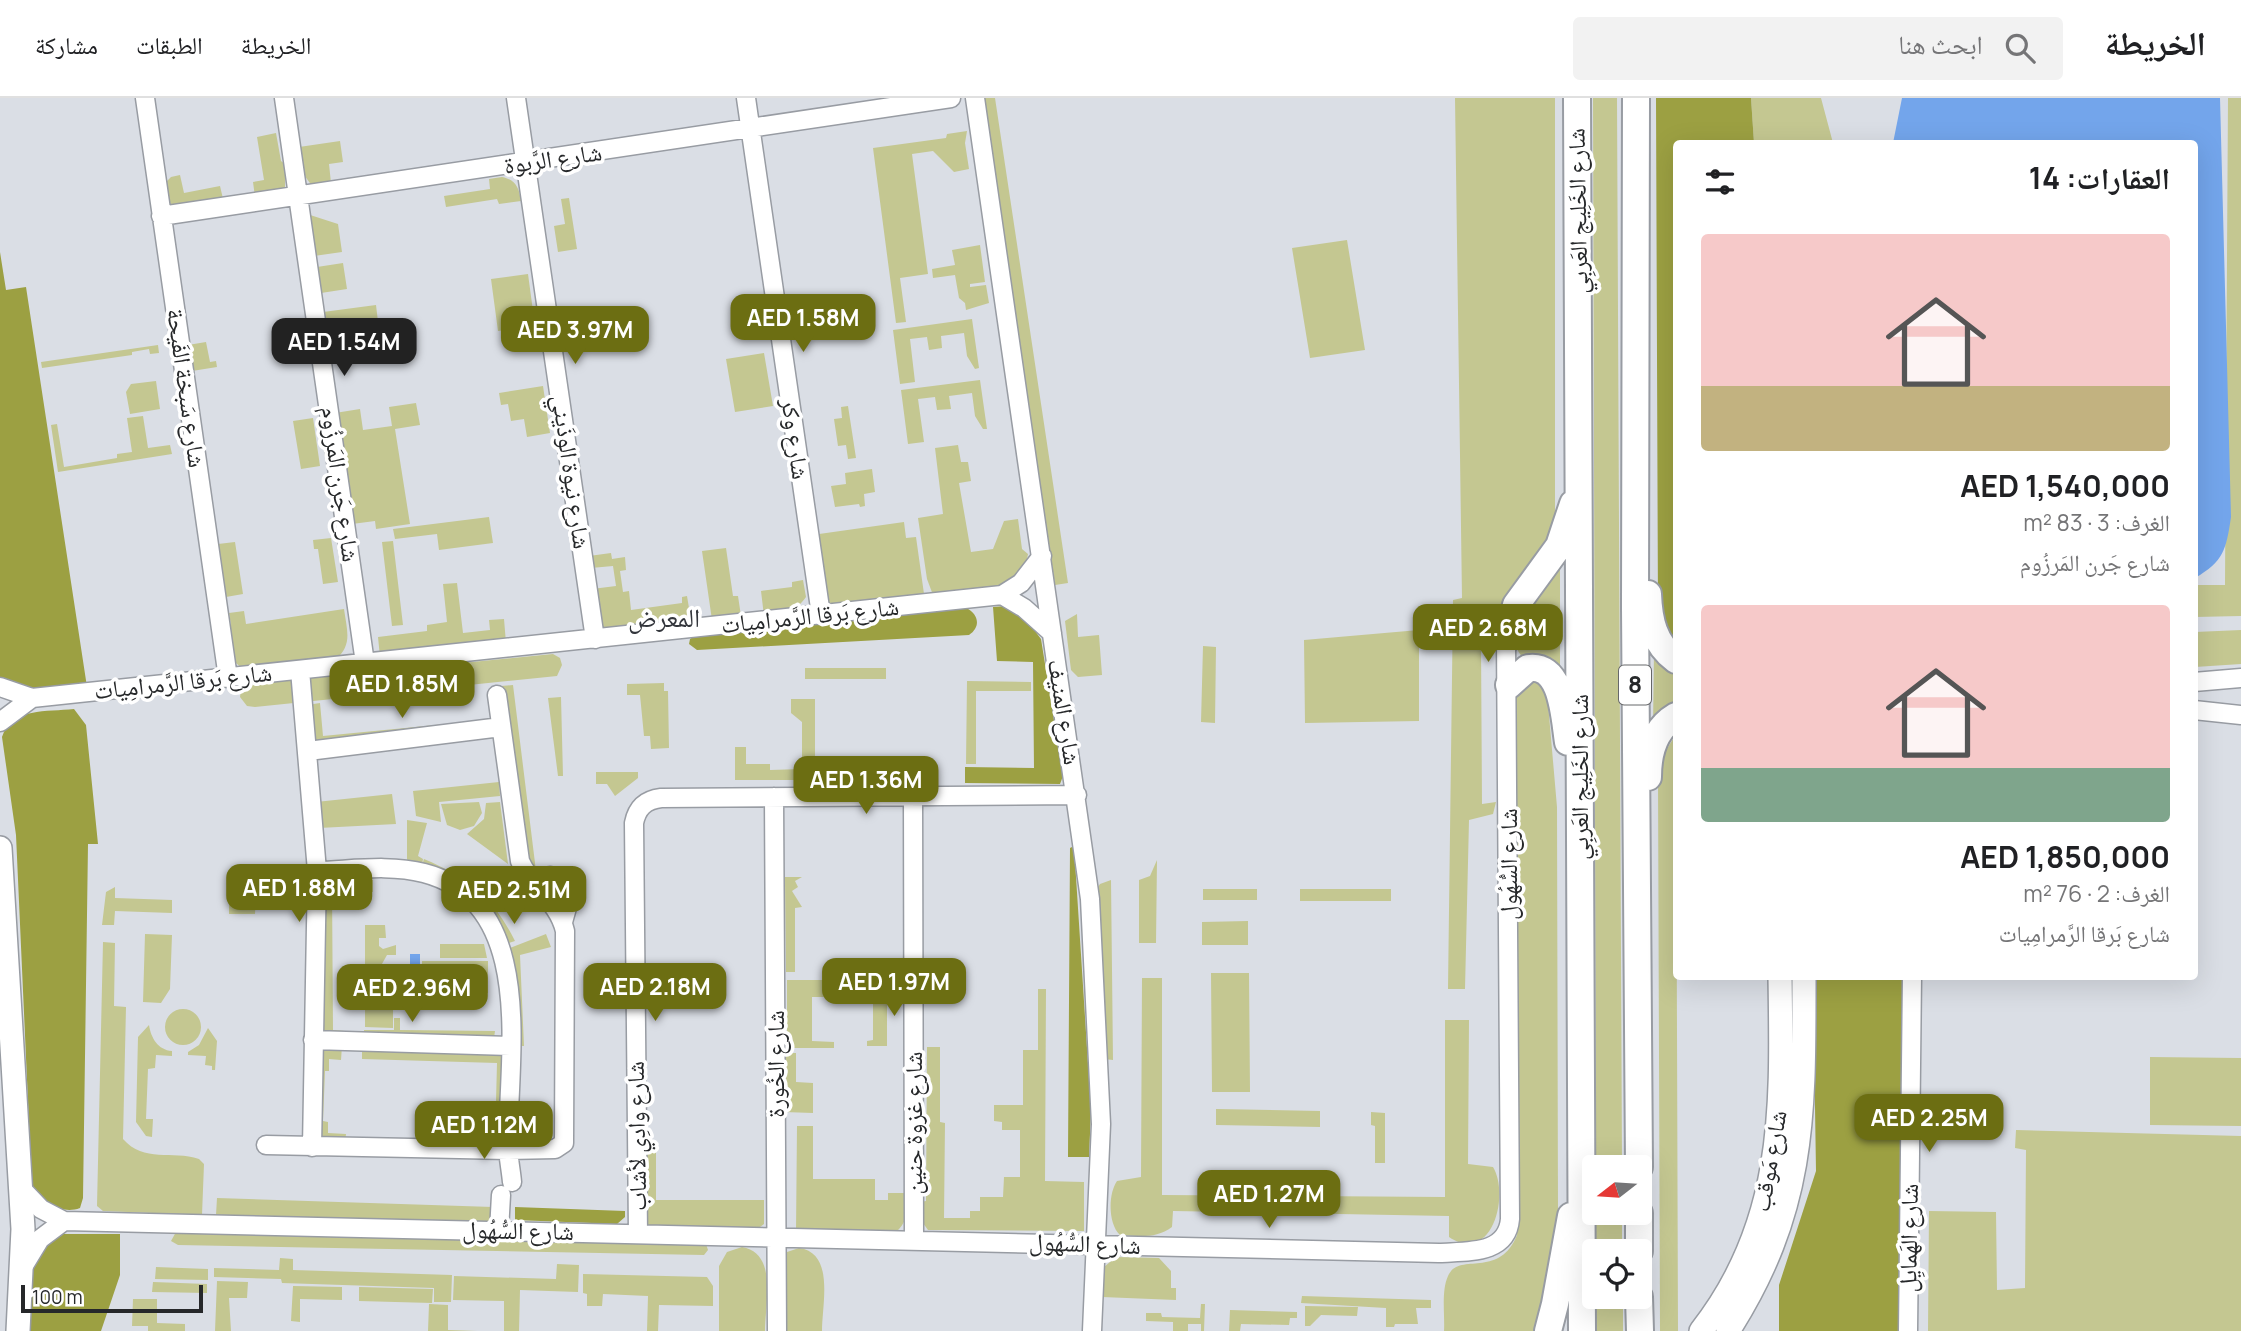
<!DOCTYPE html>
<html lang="ar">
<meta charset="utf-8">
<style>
:root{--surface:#fff;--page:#f2f2f2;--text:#202124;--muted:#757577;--line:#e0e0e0;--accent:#6c6e12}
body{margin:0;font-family:Manrope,"Noto Naskh Arabic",sans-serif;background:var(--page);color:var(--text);direction:rtl;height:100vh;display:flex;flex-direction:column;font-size:26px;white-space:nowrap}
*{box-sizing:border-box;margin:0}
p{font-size:23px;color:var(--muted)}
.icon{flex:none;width:38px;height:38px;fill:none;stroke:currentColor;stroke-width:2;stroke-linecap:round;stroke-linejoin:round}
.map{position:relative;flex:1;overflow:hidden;direction:ltr}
.details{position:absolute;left:1673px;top:42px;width:525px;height:840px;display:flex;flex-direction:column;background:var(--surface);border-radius:7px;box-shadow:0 7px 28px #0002;direction:rtl}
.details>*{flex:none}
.needle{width:46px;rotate:253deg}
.buttons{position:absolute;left:1582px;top:1057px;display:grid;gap:14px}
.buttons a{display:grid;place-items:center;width:70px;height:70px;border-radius:7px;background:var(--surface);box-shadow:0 7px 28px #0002;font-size:35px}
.scale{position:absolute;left:21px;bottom:18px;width:182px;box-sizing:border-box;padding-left:7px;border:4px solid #26282a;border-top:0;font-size:19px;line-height:24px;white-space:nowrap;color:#26282a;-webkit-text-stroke:5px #fff;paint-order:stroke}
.price{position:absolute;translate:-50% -60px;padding:0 16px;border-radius:14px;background:var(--accent);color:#fff;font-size:23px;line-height:46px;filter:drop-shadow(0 2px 4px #0008)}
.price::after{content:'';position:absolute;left:50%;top:42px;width:21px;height:16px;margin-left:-10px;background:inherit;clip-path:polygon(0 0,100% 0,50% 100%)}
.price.current{background:#222;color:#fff}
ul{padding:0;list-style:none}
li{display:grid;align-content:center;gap:14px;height:371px;padding:0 28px}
li span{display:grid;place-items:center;height:217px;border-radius:7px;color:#555}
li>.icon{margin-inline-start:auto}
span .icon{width:126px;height:126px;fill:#fffc;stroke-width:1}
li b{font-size:30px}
h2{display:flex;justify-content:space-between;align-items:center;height:84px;padding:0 28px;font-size:30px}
header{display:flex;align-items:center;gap:42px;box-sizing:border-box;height:98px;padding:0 35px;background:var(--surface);border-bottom:2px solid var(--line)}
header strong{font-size:33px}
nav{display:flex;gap:38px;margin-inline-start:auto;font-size:24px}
.search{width:490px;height:63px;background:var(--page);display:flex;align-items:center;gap:18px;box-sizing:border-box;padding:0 24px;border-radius:7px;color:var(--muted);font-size:26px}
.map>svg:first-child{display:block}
.green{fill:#c4c791}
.forest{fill:#9ca042}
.water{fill:#73a5eb}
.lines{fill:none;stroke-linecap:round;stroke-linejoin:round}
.minor-casing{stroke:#989ca3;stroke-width:21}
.major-casing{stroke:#989ca3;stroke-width:26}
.highway-casing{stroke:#989ca3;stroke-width:30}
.minor{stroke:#fff;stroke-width:18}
.major{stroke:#fff;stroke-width:23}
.highway{stroke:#fff;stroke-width:26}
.labels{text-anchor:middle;stroke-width:7;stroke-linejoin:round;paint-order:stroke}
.shield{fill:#fff;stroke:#67686a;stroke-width:2}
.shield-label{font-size:23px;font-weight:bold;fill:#26282a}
.street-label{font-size:24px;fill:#26282a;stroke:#fff}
.neighbourhood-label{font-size:26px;fill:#33363c;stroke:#fff}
</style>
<header>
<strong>الخريطة</strong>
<div class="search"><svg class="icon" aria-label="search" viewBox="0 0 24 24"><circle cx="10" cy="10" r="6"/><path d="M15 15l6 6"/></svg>ابحث هنا</div>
<nav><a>الخريطة</a><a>الطبقات</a><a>مشاركة</a></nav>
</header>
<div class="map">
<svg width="2241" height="1233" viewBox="0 0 2241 1233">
<rect width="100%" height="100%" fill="#dadee5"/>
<!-- green -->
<path class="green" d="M982,0H995L1068,485L1055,487Z
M1455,0H1555V429L1498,542L1481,545L1482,706L1496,704L1493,716L1469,722L1465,891H1448L1453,502L1462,500Z
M1593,0H1617L1622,1069H1596Z
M1751,0H1821L1833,45H1754Z
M2228,0H2241V518L2195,519L2194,487H2225Z
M967,33L965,45L969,71L954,74L933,53L912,56L928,176L900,180L906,224L896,225L873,50L946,40L947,36Z
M276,35L281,63L285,66V91L255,99L253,84L264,82L257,39Z
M340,43L343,64L329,66L331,85L312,88L302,74L299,49Z
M180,77L184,95L220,88L224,105L172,110L164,86L171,79Z
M502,79C516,82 519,90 521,103L499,106L497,101L446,109L444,98L490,91L489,81Z
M569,100L577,151L558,154L554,128L565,126L561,101Z
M307,116L338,126L342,154L314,158Z
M1347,142L1365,252L1310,260L1292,150Z
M980,147L985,184L970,186V189L986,187L989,205L966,212L965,205L959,200L955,177L933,180L932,171L955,167L952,152Z
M343,165L347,191L321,195L317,169Z
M528,176L535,228L498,233L491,181Z
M376,207L379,232L354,235L352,228L326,232L323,214Z
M972,221L979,270L975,271L967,258L964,235L941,238L942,250L929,252L927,239L910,241L915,284L900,286L893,232Z
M206,244L210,264L216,263L217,269L192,273L188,247Z
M158,247L159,255L150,256L149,251L132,254V257L42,270L41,264Z
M764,255L773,308L735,314L726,261Z
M980,282L987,331H983L975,318L972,295L949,298L951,311L937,312L935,299L918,301L924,344L908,346L901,292Z
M156,283L160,311L130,316L126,294L131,286Z
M543,288L550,335L527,339L524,321L511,323L508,306L501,307L499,295Z
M416,305L420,327L395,331L410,426L376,431L375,423L352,426L335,315L360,311L363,332L392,328L389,309Z
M848,308L856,360L848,361L846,347L838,348L834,321L842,320L841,309Z
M143,318L148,350L170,347L172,356L58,374L51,327L57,326L64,369L117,360V356L132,354L127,320Z
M313,320L320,368L301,371L293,323Z
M958,347L961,364H968L971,383L959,385L971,454L993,451L1004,423L1018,421L1022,451L1028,456L1025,471L1002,490L933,497L927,481L918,420L943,416L935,350Z
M872,371L875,394L864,396L865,408L860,409L859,406L835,409L831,388L846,386L845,375Z
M489,419L493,445L439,452L437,436L395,441L393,431Z
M904,424L906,440L916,439L924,496L921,499L839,509C813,502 816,461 812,437Z
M331,440L338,484L323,486L318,451H314L313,442Z
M393,443L403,527L392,528L382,444Z
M235,444L243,496L226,499L218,446Z
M726,450L733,498H738L741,518L712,522L702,453Z
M611,455L612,461L625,459L626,472L620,473L623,494L629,493L631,512L682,505V499L687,498L689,510L700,509L701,518L696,525L608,534L598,527L592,491L616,488L613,468L591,470L589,458Z
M1560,457V587C1539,572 1515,563 1513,536Z
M803,482L806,499C795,515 782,516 764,518L761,493L792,489V484Z
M457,485L463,535L490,532L489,522L504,521L506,545L380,559L378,539L427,533V527L447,524L443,486Z
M344,511C347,533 353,547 335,562L244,572L229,559L225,529L231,527L229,515L244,513L246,526Z
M1077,516L1078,539L1099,537L1102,577L1078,579L1071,572L1065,523Z
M1419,532V623L1305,625L1304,542Z
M2241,532V566L2195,569V534Z
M1203,548L1216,549L1215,625L1201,624Z
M1654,554L1676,573V610L1653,628Z
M553,556L560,560L562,567L557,578L255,609L247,608L240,599L241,592L250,586Z
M805,570H886V581H805Z
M967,583L1031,584V593H976V666H966Z
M1527,583H1537L1547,594L1557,709L1558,1118L1551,1175L1536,1233H1444C1445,1217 1441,1193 1448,1178C1459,1153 1499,1182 1517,1137L1516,598Z
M664,585V593H668L669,650L651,651L650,638H644L640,597H627V586Z
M513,587L536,773L521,768L501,588Z
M561,599L563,678H558L548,600Z
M791,601H815V673H886V682H735V649H746V666H770V672L802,671V624L791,615Z
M320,605L323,638L487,622L311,645L307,607Z
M1676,636L1678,1233H1660L1658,678L1662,659Z
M596,674H638V680L615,698L607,686H596Z
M499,684L500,698L439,704L441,724L416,718L413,693Z
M392,696L396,726L319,730L316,704Z
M479,704L482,715L474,728L460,732L447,727L441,706Z
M500,704L508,766L467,736L484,721L486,705Z
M407,722L427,725L418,758L423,761L422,767L424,761C469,780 493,799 515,843L506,846L479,802L407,768Z
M1157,762L1156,845H1139V782L1150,778Z
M785,779H802L795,783L798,789L792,793L802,809L795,810V874H786Z
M318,782H373V794L364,793V785L332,788L333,932L345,933V940H318Z
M1111,782L1113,962L1104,961L1096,792L1100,786Z
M115,789V800L172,802V815L115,813L114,827H102L106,794Z
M1203,791H1257V802H1203Z
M1300,791H1391V803H1300Z
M229,792H256L255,816H229Z
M1248,823V847H1202V824Z
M365,827H385L386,840H379V848L383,851L396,847V857H387L378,873H365Z
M145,836L172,837L170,891L161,905L143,904Z
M546,836L551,849L520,857L524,948H512L505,852Z
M103,844L115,845L114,908L126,909L123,1041C144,1065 172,1052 199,1061L204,1066L202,1117L103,1113L97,1108Z
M440,846H484L487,860H440Z
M422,863H488V895H422Z
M1211,875H1249L1250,994H1212Z
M1142,880H1162V1097L1445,1099V922H1469L1468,1066L1493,1069C1510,1097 1492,1168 1449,1139V1118L1173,1113L1172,1129C1156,1141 1139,1138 1120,1137C1108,1126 1108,1096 1117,1083L1141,1079Z
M830,881H887V948H867V943L873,942V892H830Z
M787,882H828V899H812V943L834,944V950H787Z
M1038,891H1046L1045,1083L1084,1084V1133L928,1132L920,1121V1104L926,1103L927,949H940V1024L945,1025L944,1120H970V1113H980V1099H1003L1004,1079H1020V1032H1002V1024L994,1023V1007H1023V952H1038Z
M365,908H393V930L365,929Z
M165 929a18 18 0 1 1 36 0a18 18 0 1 1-36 0Z
M394,920H400V932L495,933L494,940L364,938V932H394Z
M149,927C151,940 158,952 172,953V958L156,957L155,970L148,971L146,1021H153L152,1039L146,1038L136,1024L138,939Z
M208,930L217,943L215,972H212V968L205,967L206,958L188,957V954L199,947Z
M319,947L342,948L341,962L329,961V973H325L323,1023L328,1024V1035L346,1036L345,1044L316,1043Z
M362,952L506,956L503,1044L495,1043L497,965L362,961Z
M785,955H796V984L813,985V1015L784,1014Z
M2150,959L2241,960V1028L2150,1027Z
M1216,1011L1320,1013V1029L1216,1027Z
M1371,1014L1385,1015V1065H1375V1028L1371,1027Z
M797,1028H813V1081H875V1102H888V1095H907C907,1110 909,1123 896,1134H796Z
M2016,1032L2241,1038V1233H1928L1929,1113L1996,1114L1997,1192L2025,1190L2026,1052L2015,1050Z
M641,1049H656V1102H764V1126L756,1132L648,1131L641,1117Z
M217,1100L493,1109L492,1126L216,1117Z
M1596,1115H1622V1153H1596Z
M176,1134L706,1146L708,1152L704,1157L178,1147L171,1143Z
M742,1149C778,1155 765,1206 765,1233H719V1168L727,1154Z
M799,1150C835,1155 822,1206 822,1233H776L784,1155Z
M1116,1159L1159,1160L1171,1173V1190H1176V1202L1102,1199L1104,1169Z
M280,1160L293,1161V1172L452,1177L451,1204H434V1190L282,1185L281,1181L214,1179V1170L279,1172Z
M557,1166L579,1167L578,1194L520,1192L519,1233H504V1203L453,1202L454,1178L556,1181Z
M156,1169L208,1171V1182L155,1181Z
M583,1176L707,1179L713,1188V1208L659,1207L658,1233H647L648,1198L603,1196L602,1208H587V1196L583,1195Z
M217,1183L248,1184L247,1200H229L231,1233H215Z
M153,1184L207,1186V1195L152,1194Z
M293,1188L342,1189V1202L300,1201V1224L291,1223Z
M359,1189L433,1191L432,1205L359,1203Z
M1302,1198L1431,1202V1210H1416L1418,1226H1395L1394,1229H1386V1210L1301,1205Z
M1596,1199H1623V1233H1596Z
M133,1201H157V1225L185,1226V1233H148V1228H132Z
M429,1206L448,1207V1232L477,1233H428Z
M1201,1206H1205L1204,1233H1201V1226H1188V1233H1173V1224L1146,1223V1215H1161L1162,1219L1200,1220Z
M1305,1208L1358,1209L1357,1218L1321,1217L1310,1228H1305Z
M1230,1212L1297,1214V1220H1290L1289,1227L1241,1226L1240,1233H1229Z"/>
<!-- forest -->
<path class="forest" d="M1656,0H1751L1754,45L1676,46V550L1658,515Z
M0,154L6,192L26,189L87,589L27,592L0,585Z
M1006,508L1032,529L1041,541L1063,678L1060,686L965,685V669L1034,670L1033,564L997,563L993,509Z
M966,510C979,516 981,529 969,537L697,552L689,546L690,541L696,537Z
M74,611L86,627L98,746H88L83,1100L80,1110C61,1117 47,1104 32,1093L16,737L2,639C12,609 47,614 74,611Z
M1074,748L1091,1012L1089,1059H1068L1070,750Z
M1813,879H1904L1902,1233H1779V1187L1816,1073Z
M515,1109L625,1113V1119L617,1126L515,1122Z
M55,1136H120V1177L101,1233H31C31,1192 23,1166 55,1136Z"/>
<!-- water -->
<path class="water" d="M1902,0H2220L2231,419C2226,452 2224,463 2195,480L2194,46L1893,45Z
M410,856H420V890H383V881H393V866L410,870Z"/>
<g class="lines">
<!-- minor casing -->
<g class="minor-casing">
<path id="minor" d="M145,0L228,580
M284,0L365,565
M516,0L595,541
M746,0L821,517
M975,0L1090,801L1101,1026L1092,1233
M161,118L951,0
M1002,497L1024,510L1052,535
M300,572L317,773L312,1049
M2194,584L2241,580
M0,589L32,600L1002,497L1021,485L1042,458
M2194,612L2241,617
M0,624L32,600
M308,653L501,629
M913,698L914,1142
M774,699L777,1233
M317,773C352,772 390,766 424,775C538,805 508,959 508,1047C508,1059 511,1072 512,1084
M531,781L550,778L563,784L570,799L563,824
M313,942L510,948
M266,1047L508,1052L555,1051L564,1045L565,833C558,803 531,789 520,763L497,597
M21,1090L41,1111L64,1123L1439,1155C1467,1153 1507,1157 1510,1121L1506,542
M499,1133L501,1097
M638,1136L634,725C637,710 645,702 661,700L1077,697
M23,1169L40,1141L64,1123
M1908,1233L1912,878"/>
</g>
<!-- major casing -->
<g class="major-casing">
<path id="major" d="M0,750L23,1131L18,1233
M1701,1233C1786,1125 1782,1008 1780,878
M1728,1233C1806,1111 1804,1017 1804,878"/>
</g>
<!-- highway casing -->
<g class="highway-casing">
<path id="highway" d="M1577,0L1582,1233
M1636,0L1635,510L1639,1069
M1648,496C1649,522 1654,546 1676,562
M1506,542L1516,507L1559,448L1573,406
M1509,587L1528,570C1563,565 1564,620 1568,644
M1648,679C1648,655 1654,631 1676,618
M1639,1115V1153
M1639,1199L1640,1233
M1548,1233L1555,1206L1571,1118"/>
</g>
<!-- minor -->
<use href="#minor" class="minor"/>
<!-- major -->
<use href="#major" class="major"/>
<!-- highway -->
<use href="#highway" class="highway"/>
</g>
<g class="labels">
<!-- shield labels -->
<rect class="shield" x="1619" y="567.5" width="32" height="39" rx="5"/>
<g class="shield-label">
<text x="1635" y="595">8</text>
</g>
<!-- street labels -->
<g class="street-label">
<text transform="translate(553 61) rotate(-8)" y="8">شارع الرَّبوة</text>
<text transform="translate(1578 113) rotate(-91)" y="8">شارع الخَلِيج العَربِي</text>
<text transform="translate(186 290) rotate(82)" y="8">شارع سَبخة الفَيحة</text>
<text transform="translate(795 341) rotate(82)" y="8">شارع وكر</text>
<text transform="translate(571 374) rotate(82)" y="8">شارع نيوة الوذَيني</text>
<text transform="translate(340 386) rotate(82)" y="8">شارع جَرن المَرزُوم</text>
<text transform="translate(810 518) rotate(-6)" y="8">شارع بَرقا الرَّمرامِيات</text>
<text transform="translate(183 584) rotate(-6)" y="8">شارع بَرقا الرَّمرامِيات</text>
<text transform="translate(1064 614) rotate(81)" y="8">شارع المنيف</text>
<text transform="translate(1580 679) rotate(-90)" y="8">شارع الخَلِيج العَربِي</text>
<text transform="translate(1509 766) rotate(-90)" y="8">شارع السُّهُول</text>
<text transform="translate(776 966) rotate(-90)" y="8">شارع الخُورة</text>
<text transform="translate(914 1025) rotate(-90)" y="8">شارع غزوة حنين</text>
<text transform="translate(637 1038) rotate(-91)" y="8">شارع وادِي لأشاب</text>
<text transform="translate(1770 1063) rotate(-80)" y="8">شارع مَوقب</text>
<text transform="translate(518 1133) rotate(1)" y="8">شارع السُّهُول</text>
<text transform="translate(1909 1140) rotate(-89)" y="8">شارع الهَمايِل</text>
<text transform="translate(1085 1146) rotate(2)" y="8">شارع السُّهُول</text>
</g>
<!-- neighbourhood labels -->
<g class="neighbourhood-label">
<text x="664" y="529">المعرض</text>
</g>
</g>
</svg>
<div class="buttons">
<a><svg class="needle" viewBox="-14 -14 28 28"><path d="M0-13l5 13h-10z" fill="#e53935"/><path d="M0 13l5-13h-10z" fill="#757577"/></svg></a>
<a><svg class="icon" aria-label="locate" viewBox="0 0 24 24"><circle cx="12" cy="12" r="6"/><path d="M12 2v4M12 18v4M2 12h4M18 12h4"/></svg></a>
</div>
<div class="scale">100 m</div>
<b class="price" style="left:803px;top:256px">AED 1.58M</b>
<b class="price" style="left:575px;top:268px">AED 3.97M</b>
<b class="price current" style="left:344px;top:280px">AED 1.54M</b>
<b class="price" style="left:1488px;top:566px">AED 2.68M</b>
<b class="price" style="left:402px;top:622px">AED 1.85M</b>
<b class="price" style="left:866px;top:718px">AED 1.36M</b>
<b class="price" style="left:299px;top:826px">AED 1.88M</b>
<b class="price" style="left:514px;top:828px">AED 2.51M</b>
<b class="price" style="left:894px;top:920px">AED 1.97M</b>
<b class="price" style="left:655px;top:925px">AED 2.18M</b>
<b class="price" style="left:412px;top:926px">AED 2.96M</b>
<b class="price" style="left:1929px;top:1056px">AED 2.25M</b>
<b class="price" style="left:484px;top:1063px">AED 1.12M</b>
<b class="price" style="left:1269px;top:1132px">AED 1.27M</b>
<section class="details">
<h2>العقارات: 14<svg class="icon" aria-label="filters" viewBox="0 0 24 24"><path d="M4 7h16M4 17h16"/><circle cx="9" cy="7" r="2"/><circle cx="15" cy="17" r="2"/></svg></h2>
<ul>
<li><span style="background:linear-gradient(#f6c9c9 70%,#c2b280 0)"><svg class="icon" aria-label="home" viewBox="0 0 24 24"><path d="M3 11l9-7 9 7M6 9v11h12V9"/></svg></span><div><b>AED 1,540,000</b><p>الغرف: 3 · 83 m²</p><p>شارع جَرن المَرزُوم</p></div></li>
<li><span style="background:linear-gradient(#f6c9c9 75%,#7fa58c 0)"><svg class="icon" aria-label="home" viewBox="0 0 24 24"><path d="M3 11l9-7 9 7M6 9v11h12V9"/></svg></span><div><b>AED 1,850,000</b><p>الغرف: 2 · 76 m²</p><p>شارع بَرقا الرَّمرامِيات</p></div></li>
</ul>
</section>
</div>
